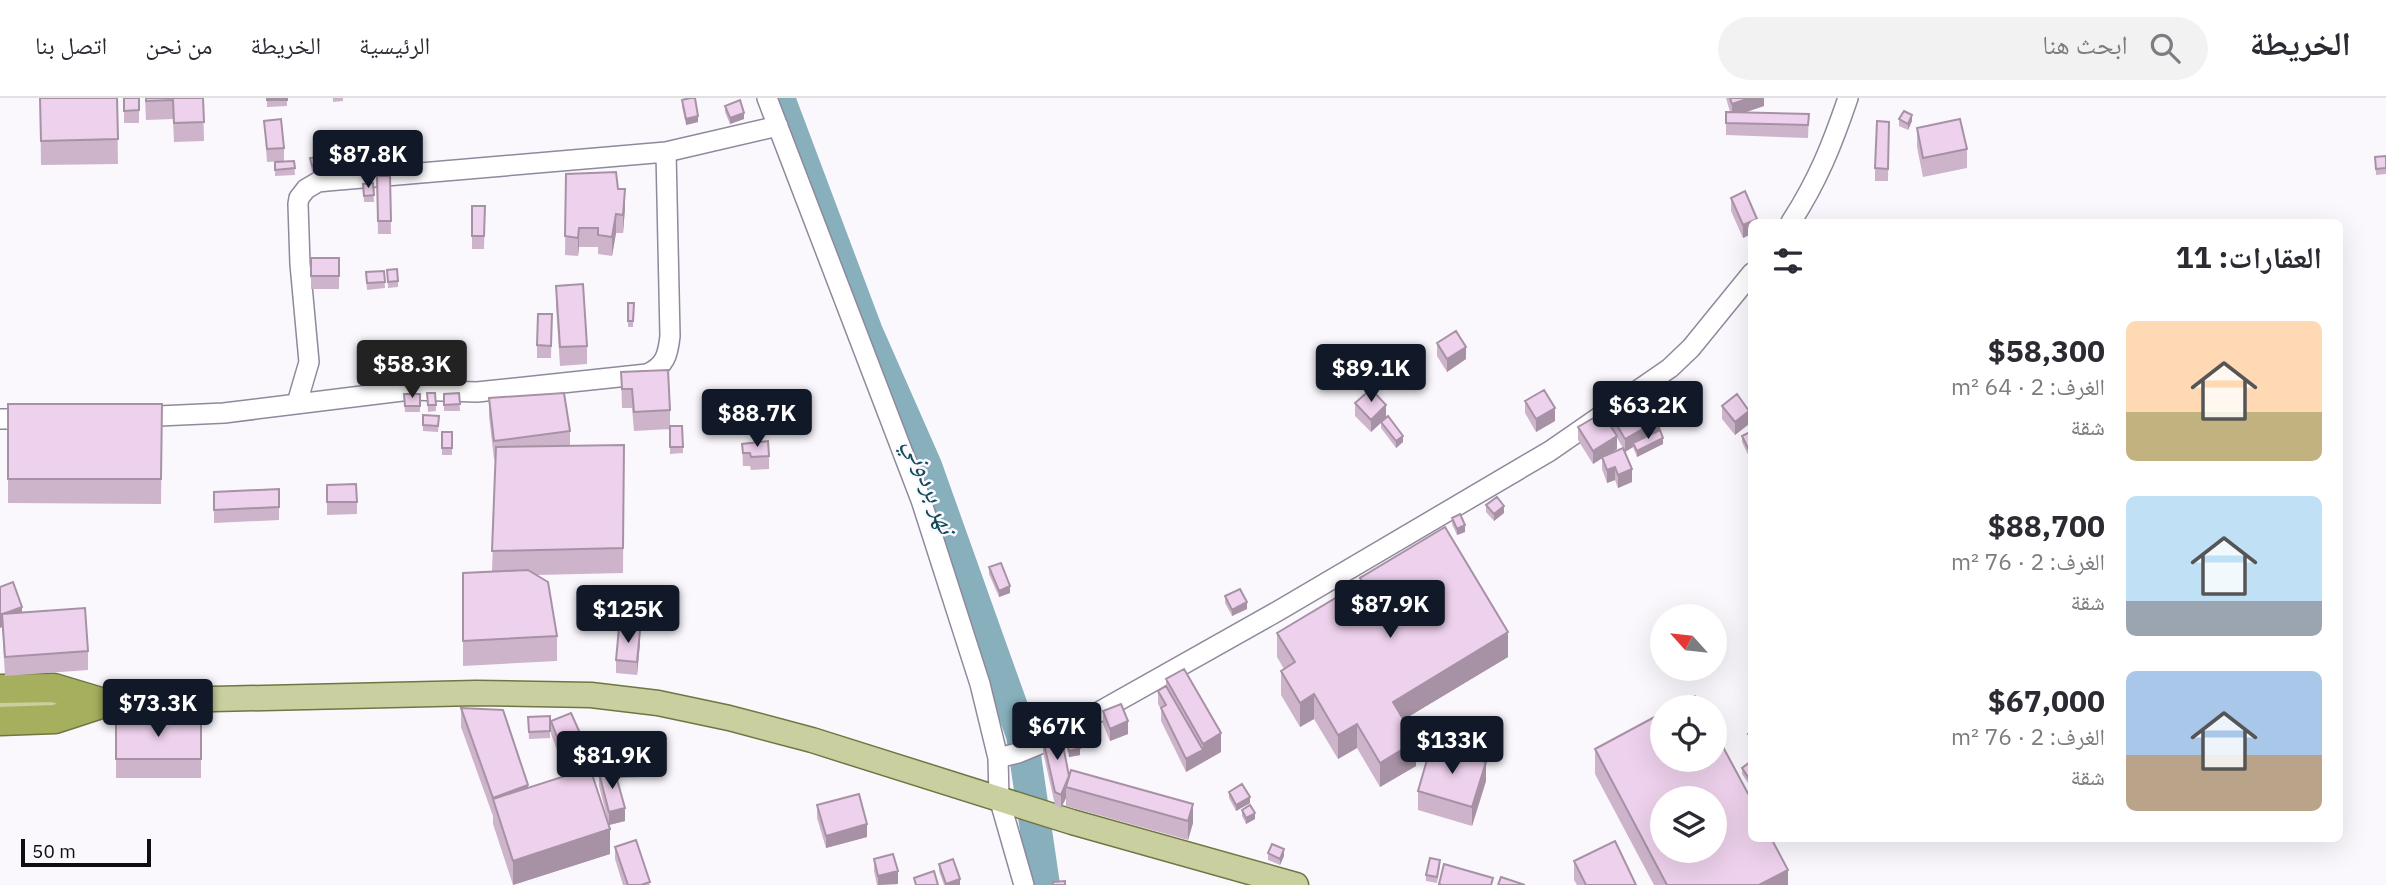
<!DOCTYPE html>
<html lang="ar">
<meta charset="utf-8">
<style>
:root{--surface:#fff;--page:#f2f2f3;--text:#2b2b33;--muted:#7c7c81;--line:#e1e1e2;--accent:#111827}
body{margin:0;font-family:"IBM Plex Sans","Noto Naskh Arabic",sans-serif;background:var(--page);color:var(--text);direction:rtl;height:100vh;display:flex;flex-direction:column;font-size:26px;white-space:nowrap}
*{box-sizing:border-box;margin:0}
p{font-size:23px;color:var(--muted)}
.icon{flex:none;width:38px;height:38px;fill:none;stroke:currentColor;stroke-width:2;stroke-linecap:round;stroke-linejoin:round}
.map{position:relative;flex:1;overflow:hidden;direction:ltr}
.side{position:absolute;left:1748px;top:121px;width:595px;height:623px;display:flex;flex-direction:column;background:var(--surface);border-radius:10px;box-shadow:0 7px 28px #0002;direction:rtl}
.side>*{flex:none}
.needle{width:46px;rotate:297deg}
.controls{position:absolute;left:1650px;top:506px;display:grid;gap:14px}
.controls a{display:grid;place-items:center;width:77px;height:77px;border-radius:50%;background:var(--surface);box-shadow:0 7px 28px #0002;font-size:35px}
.scale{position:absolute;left:21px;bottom:18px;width:130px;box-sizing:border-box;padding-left:7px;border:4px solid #0f0c13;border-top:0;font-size:19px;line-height:24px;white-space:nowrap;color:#0f0c13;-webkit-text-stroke:5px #faf8fd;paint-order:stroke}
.price{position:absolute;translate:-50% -60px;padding:0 16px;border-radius:7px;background:var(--accent);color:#fff;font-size:23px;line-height:46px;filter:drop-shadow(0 2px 4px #0008)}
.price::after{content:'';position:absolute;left:50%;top:42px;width:21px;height:16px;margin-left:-10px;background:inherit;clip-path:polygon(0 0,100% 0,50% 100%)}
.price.active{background:#222;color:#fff}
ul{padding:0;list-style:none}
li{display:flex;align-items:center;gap:21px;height:175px;padding:0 21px}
li span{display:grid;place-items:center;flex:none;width:196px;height:140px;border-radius:10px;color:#555}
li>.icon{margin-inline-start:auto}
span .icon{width:84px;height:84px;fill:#fffc;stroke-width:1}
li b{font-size:30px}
h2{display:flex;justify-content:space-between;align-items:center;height:84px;padding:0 21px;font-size:30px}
header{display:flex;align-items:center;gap:42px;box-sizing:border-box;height:98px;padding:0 35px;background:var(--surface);border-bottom:2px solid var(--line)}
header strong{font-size:33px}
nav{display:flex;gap:38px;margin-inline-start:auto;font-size:24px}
.search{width:490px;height:63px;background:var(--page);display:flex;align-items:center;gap:18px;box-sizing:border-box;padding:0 24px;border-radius:38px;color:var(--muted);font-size:26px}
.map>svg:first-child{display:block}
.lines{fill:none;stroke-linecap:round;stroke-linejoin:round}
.river{stroke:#87b0bc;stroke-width:32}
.minor-casing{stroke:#90889c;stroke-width:22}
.major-casing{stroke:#707643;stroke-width:27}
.highway-casing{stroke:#707643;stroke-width:31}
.minor{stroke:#fff;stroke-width:19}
.major{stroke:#c9cf9e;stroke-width:24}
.highway{stroke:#a5af5d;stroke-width:28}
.wall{fill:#cdb4cb;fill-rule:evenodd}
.shaded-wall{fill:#a792a5}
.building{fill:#eed1ec;stroke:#a792a5;stroke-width:2;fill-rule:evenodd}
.labels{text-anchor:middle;stroke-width:5;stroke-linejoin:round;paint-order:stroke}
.water-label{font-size:26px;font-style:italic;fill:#0f4a58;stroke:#faf8fd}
</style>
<header>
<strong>الخريطة</strong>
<div class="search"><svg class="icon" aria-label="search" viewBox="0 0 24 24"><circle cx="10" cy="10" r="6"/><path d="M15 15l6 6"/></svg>ابحث هنا</div>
<nav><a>الرئيسية</a><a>الخريطة</a><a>من نحن</a><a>اتصل بنا</a></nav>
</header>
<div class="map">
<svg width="2386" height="787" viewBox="0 0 2386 787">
<rect width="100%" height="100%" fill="#faf8fd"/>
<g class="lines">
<!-- river -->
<path class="river" d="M779,0L867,234L926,368L1022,637L1044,787"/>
<!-- minor casing -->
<g class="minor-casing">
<path id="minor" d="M767,0L921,402L980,586L998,660L999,700L1024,787
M1791,124C1818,82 1832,47 1848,0
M297,305L309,264L300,166L298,106L299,100L306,91L318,84L327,83L666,54L778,28
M137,319L224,315L410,292L477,294L647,276C665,268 668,257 670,238L666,54
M0,321H33
M998,660L1018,655L1047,643L1278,513L1550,353L1670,270L1691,250L1752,175"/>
</g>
<!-- major casing -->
<g class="major-casing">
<path id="major" d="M0,606L476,595L591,597L658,605L729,620L812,642L1072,724L1296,787"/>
</g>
<!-- highway casing -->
<g class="highway-casing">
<path id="highway" d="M0,591L54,590L104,605
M0,623L55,621L104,605"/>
</g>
<!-- minor -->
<use href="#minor" class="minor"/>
<!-- major -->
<use href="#major" class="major"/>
<!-- highway -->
<use href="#highway" class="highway"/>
</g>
<!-- wall -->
<path class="wall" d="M40,0H117L118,66L41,67Z
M124,0H139V25H124Z
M145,0H203L204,43L174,44L173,21L146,22Z
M267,0H287V8L267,9Z
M333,0H343V3L333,4Z
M1726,0H1764V8L1745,14L1809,16L1808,40L1726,37V14H1730Z
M682,2L698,24L686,27L682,8Z
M725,8L744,21L730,26L725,14Z
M1899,21L1912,23L1908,32L1899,28Z
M264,23L284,50V63L267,64Z
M1889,24L1888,83H1875V70Z
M1917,30L1967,51V70L1923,79L1917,49Z
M347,52V69L332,70L331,53Z
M2386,58V76L2376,77L2375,59Z
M310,60L328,65V72L312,75Z
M294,63L295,77L275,78V64Z
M566,76L618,91L625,110L623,135H616L612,158L598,156V149H579L578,158L565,157Z
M377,78H390L391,136H378Z
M373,85L374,104H364L363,86Z
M1731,100L1757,124L1743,140L1731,113Z
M472,108H485L484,151H472Z
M311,160H339V191H311Z
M387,172L398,183V189L388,190Z
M384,173L385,190L367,192L366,174Z
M556,188L587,248V266L560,268L556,207Z
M628,205H634L633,229H628Z
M552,216L551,260H537V247Z
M1437,245L1466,261L1447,274L1437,258Z
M621,274L670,312V331L634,333L632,310H622Z
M427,295H435L436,313L428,314Z
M459,295L460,313H444V296Z
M404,296H420V314H405Z
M489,300L570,333V348L624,347L623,475L536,477L557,538V563L463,568V475L492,473L496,361H494L489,318Z
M1525,303L1555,323L1536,334L1525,315Z
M1355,305L1386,319L1403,344L1396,350L1381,330V325L1371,334L1355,318Z
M8,306H162L161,406L8,405Z
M1722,308L1749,326L1735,337L1722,321Z
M1608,312L1660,332L1663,346L1637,359L1633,349L1625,354L1623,351L1632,384L1618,390L1615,382L1607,385L1602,371V360L1593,366L1578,342V329L1608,324ZM1617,340L1623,350L1610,356L1617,351Z
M423,317L439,318L438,334L423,333Z
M670,328H682L683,355L670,356Z
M1752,333V357L1749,359L1742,344V338Z
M442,334H452V357H442Z
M742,346L769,358V371L751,372L750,368H743Z
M327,387L357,404V416L327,417Z
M279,391V422L214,425V394Z
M1486,407L1504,415L1494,423L1486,414Z
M1452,420L1465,434L1457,437L1452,426Z
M989,469L1010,495L999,499L989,476Z
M1360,480L1508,559L1403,622L1416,668L1380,689L1357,650L1338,661L1314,621L1300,629L1281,597V573L1284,571L1277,559V535L1360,485Z
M0,489L22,514L88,553V572L5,578L2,529L0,530Z
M1225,498L1247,511L1232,518L1225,505Z
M640,545L637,577L616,575V562Z
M1166,581L1221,654L1186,674L1161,623V611L1158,606V593L1166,588Z
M461,610L528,690L610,756L513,787L493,726V718L461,629Z
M1103,613L1128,636L1110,643L1103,626Z
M550,618V640L529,641L528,619Z
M116,620H201V680H116Z
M551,623L580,648L559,657L551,636Z
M1752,631V652L1748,649V636Z
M1065,637L1080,657L1069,659L1065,643Z
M1043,641L1069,678L1193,725L1188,742L1066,708V700L1061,710L1055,707L1043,654Z
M643,646L644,679L620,680L619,647Z
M1595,651L1788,787H1654L1595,676Z
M595,652L625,723L609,727L599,688V675L595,659Z
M1752,666V691L1742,676V670Z
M1486,683L1472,728L1418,712V693Z
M1229,694L1250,705L1236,713L1229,700Z
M817,707L867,739L826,750L817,720Z
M1242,712L1255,721L1246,726L1242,718Z
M615,749L650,787H623L615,761Z
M1268,755L1284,758L1280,767L1268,762Z
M874,761L898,786L877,787L874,773Z
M1574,763L1636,787H1577L1574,782Z
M939,766L960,787H944L939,773Z
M1440,768L1437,785L1426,783V777Z"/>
<!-- shaded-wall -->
<path class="shaded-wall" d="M1750,0H1764V8L1732,19V6Z
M744,15V21L730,26V20Z
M1912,17V23L1908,32V26Z
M698,18V24L686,27V21Z
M625,91V110L623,135V117Z
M616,116V135L612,158V139Z
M1757,121V124H1752V136L1743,140V127Z
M579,130V149L578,158V140Z
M1466,249V261L1447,274V261Z
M1386,307V320L1371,334V322Z
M1555,310V323L1536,334V321Z
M1749,313V326L1735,337V324Z
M1660,321V333L1633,345V349L1625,354V341Z
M1403,338V344L1396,350V343Z
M1617,338V351L1593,366V353Z
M1663,340V346L1637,359V353Z
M1615,369V382L1607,385V372Z
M1632,371V384L1618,390V377Z
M1504,408V415L1494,423V416Z
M1465,427V434L1457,437V431Z
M1010,488V495L999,499V493Z
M1247,504V511L1232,518V512Z
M22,509V522L2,516Z
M2,516V529L0,530V517Z
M640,532V545L637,577V564Z
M1508,534V559L1393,628V604Z
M1314,596V621L1300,629V605Z
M1128,623V636L1110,643V631Z
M1357,626V650L1338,661V637Z
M580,635V648L559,657V644Z
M1221,635V654L1186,674V661L1203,652V646Z
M1416,643V668L1380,689V665Z
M1080,650V657L1069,659V653Z
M1486,664V683L1472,728V709Z
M1069,680L1066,689V700L1061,710V697Z
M528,687V706L493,701V719V700Z
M1250,699V705L1236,713V707Z
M1193,706V725L1188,742V723Z
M625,710V723L609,727V714Z
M1255,715V721L1246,726V720Z
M867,726V739L826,750V738Z
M610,731V756L513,787V763Z
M1284,751V758L1280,767V761Z
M1788,772V787H1759Z
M898,773V786L878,787V778Z
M960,781V787H946V786Z"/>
<!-- building -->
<path class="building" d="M40,0H117L118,41L41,43Z
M124,0H139V12L124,13Z
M146,0H203L204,24L174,25L173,2L146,3Z
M267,0H287V2H267Z
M690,0H695L698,18L686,21L682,2Z
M1730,0H1750L1732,6Z
M740,2L744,15L730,20L725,8Z
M1904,13L1912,17L1908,26L1899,21Z
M1726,14L1809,16L1808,27L1726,25Z
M281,21L284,50L267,51L264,23Z
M1960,21L1967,51L1923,60L1917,30Z
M1877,23L1889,24L1888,71L1875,70Z
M347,52V62L332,63L331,53Z
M327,58L328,65L312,68L310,60Z
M2386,58V70L2376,71L2375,59Z
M294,63L295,70L275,72V64Z
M616,74L618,91H625L623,117L616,116L612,139L598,137V130H579L578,140L565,138L566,76Z
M377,78H390L391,123H378Z
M373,85L374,97L364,98L363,86Z
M1745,93L1757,121L1743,127L1731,100Z
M472,108H485L484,138H472Z
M311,160H339V178H311Z
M397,171L398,183L388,184L387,172Z
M384,173L385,184L367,185L366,174Z
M583,186L587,248L560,249L556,188Z
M628,205H634L633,223H628Z
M538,216H552L551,248L537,247Z
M1456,233L1466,249L1447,261L1437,245Z
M668,272L670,312L634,314L632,291H622L621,274Z
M1371,291L1386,307L1371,322L1355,305Z
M1544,292L1555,310L1536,321L1525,303Z
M1642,292L1660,321L1625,341L1608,312Z
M427,295H435L436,307H428Z
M459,295L460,306L444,307V296Z
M564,295L570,333L494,343L489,300Z
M404,296H420V308H405Z
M1737,296L1749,313L1735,324L1722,308Z
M8,306H162L161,381H8Z
M1602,315L1617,338L1593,353L1578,329Z
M423,317L439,318L438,328L423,327Z
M1388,318L1403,338L1396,343L1381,324Z
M670,328H682L683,349H670Z
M1660,332L1663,340L1637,353L1633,345Z
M1752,333V351L1749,352L1742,338Z
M442,334H452V350H442Z
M768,343L769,358L751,359L750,355H743L742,346Z
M624,347L623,450L492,453L496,349Z
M1623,350L1632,371L1618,377L1615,369L1607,372L1602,359Z
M356,386L357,404H327V387Z
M279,391V409L214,412V394Z
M1497,399L1504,408L1494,416L1486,407Z
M1460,416L1465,427L1457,431L1452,420Z
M1445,429L1508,534L1393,604L1416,643L1380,665L1357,626L1338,637L1314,596L1300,605L1281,573L1295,564L1277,535L1362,484L1360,480Z
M1001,465L1010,488L999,493L989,469Z
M528,472L548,484L557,538L463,543V475Z
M13,484L22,509L0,517V489Z
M1240,491L1247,504L1232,512L1225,498Z
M85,510L88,553L5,559L2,516Z
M619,530L640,532L637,564L616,562Z
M1184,571L1221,635L1203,646L1166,581Z
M1166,588L1203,652L1186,661L1161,610L1166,607L1158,593Z
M1695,598L1701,609H1674Z
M1121,606L1128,623L1110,631L1103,613Z
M461,610L503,612L528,687L493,700Z
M571,615L580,635L559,644L551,623Z
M1662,615V662H1715V634L1752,703V740H1771L1788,772L1759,787H1667L1595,651ZM1662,700H1715V752H1662Z
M550,618V633L529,634L528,619Z
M116,620H201V661H116Z
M1752,631V639L1748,636Z
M1076,634L1080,650L1069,653L1065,637Z
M1061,637L1069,678L1061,697L1055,694L1043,641Z
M643,646L644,666L620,667L619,647Z
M1431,648L1486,664L1472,709L1418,693Z
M609,650L613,671L600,674L595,652Z
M1750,664L1752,666V685L1742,670Z
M590,670L610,731L513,763L493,701Z
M614,671L625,710L609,714L599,675Z
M1071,672L1193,706L1188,723L1066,689Z
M1242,686L1250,699L1236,707L1229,694Z
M859,696L867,726L826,738L817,707Z
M1250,707L1255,715L1246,720L1242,712Z
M636,742L650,784L641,787H628L615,749Z
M1615,743L1636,787H1586L1574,763Z
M1272,746L1284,751L1280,761L1268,755Z
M893,756L898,773L878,778L874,761Z
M1430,760L1440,762L1437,779L1426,777Z
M953,761L960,781L946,786L939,766Z
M1444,766L1493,780L1491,787H1442L1439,786Z
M934,773L938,787H916L914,780Z
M1501,779L1525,787H1498Z
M1065,783V787H1053V784Z"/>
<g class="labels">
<!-- water labels -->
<g class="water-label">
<text transform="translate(931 388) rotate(69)" y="9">نهر بردوني</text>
</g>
</g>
</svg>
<div class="controls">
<a><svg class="needle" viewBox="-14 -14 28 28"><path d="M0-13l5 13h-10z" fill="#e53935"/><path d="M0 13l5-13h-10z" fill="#7c7c81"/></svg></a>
<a><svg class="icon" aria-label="locate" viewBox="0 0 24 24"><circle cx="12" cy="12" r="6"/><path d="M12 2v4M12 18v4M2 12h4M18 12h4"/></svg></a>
<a><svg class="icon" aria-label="layers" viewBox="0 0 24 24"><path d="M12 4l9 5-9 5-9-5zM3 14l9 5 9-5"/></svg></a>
</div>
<div class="scale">50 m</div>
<b class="price" style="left:368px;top:92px">$87.8K</b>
<b class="price active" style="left:412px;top:302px">$58.3K</b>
<b class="price" style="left:1371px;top:306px">$89.1K</b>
<b class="price" style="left:1648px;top:343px">$63.2K</b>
<b class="price" style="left:757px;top:351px">$88.7K</b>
<b class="price" style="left:1390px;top:542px">$87.9K</b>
<b class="price" style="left:628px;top:547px">$125K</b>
<b class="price" style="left:158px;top:641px">$73.3K</b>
<b class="price" style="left:1057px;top:664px">$67K</b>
<b class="price" style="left:1452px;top:678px">$133K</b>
<b class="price" style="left:612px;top:693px">$81.9K</b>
<section class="side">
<h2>العقارات: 11<svg class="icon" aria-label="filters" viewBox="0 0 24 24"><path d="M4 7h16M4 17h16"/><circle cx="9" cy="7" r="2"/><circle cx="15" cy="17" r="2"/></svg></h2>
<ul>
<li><span style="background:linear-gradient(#ffd9b3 65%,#c2b280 0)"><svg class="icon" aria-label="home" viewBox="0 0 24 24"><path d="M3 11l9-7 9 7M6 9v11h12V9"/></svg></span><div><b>$58,300</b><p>الغرف: 2 · 64 m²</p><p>شقة</p></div></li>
<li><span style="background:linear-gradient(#bfe0f5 75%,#9aa5b1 0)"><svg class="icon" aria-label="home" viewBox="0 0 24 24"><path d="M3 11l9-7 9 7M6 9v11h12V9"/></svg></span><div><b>$88,700</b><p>الغرف: 2 · 76 m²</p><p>شقة</p></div></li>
<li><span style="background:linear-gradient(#a9c7e8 60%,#b9a48a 0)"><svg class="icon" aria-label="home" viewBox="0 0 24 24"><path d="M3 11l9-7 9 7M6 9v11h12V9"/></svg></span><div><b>$67,000</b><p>الغرف: 2 · 76 m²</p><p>شقة</p></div></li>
</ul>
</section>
</div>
